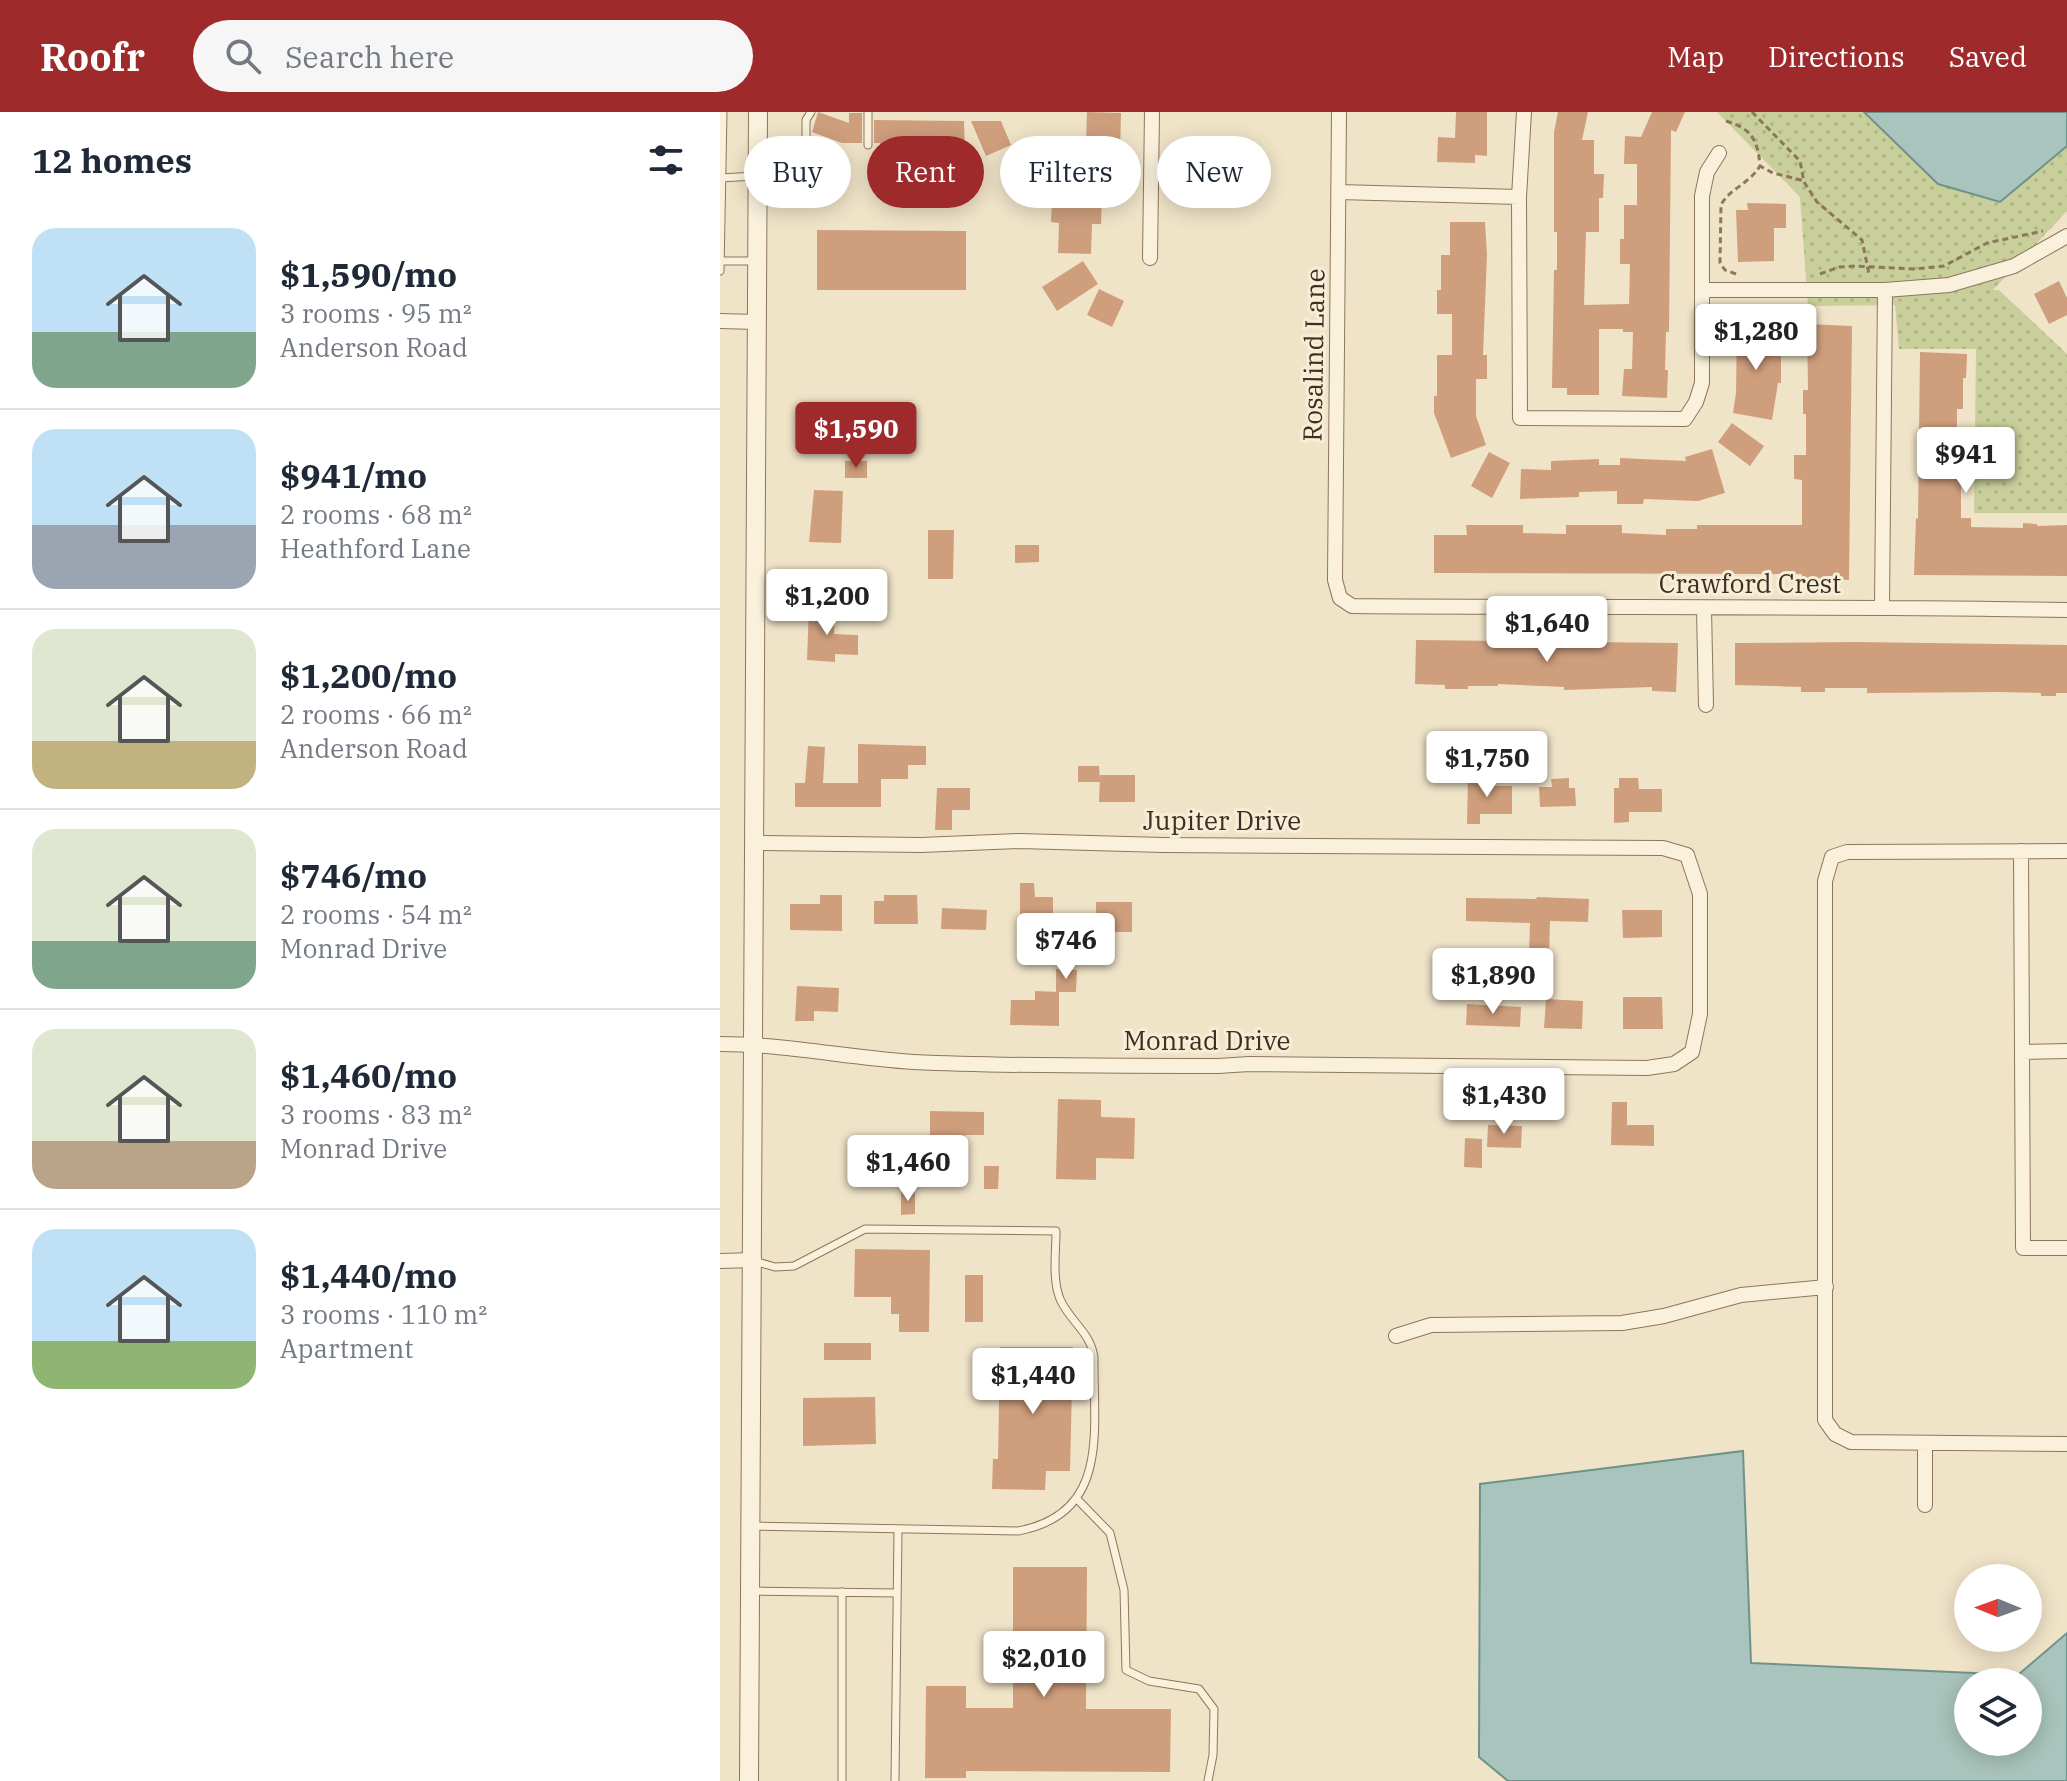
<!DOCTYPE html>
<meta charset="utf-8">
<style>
:root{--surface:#fff;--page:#f6f6f7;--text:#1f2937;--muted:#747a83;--line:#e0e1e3;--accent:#9e2a2b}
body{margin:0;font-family:"IBM Plex Serif",serif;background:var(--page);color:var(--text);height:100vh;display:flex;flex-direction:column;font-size:30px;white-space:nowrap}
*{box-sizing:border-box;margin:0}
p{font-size:26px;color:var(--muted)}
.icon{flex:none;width:44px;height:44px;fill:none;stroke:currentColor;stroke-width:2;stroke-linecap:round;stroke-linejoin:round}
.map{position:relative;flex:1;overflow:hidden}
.drawer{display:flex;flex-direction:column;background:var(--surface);width:720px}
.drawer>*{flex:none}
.top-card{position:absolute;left:24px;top:24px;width:760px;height:72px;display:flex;gap:16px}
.needle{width:52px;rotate:271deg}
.fabs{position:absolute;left:1234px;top:1452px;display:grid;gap:16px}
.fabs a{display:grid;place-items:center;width:88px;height:88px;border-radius:50%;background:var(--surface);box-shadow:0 4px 20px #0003;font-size:40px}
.price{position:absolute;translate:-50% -68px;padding:0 18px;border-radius:8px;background:#fff;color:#222;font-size:26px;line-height:52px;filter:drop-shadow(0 2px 4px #0008)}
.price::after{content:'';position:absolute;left:50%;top:48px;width:24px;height:18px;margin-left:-12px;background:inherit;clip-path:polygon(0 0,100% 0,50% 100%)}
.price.on{background:var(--accent);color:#fff}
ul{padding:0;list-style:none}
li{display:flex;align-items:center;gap:24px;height:200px;padding:0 32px}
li+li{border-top:2px solid var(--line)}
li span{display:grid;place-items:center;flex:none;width:224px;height:160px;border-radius:24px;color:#555}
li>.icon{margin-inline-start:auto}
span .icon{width:96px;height:96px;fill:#fffc;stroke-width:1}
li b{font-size:34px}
h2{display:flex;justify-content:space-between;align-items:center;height:96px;padding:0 32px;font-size:34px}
.pill{padding:0 28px;border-radius:36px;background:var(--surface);box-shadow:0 4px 20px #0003;font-size:28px;line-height:72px}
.pill.on{background:var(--accent);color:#fff}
header{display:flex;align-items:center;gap:48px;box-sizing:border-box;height:112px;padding:0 40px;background:var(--accent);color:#fff}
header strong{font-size:38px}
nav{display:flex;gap:44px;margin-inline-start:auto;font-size:28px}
.search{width:560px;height:72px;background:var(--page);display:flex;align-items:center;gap:20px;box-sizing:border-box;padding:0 28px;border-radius:44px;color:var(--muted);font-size:30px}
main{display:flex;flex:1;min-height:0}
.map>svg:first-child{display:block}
.grass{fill:url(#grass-dots)}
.water{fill:#a9c4bc;stroke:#6f938a;stroke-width:2;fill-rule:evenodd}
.building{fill:#cf9f7d}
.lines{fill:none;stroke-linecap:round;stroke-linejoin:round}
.service-casing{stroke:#8d765c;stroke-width:9}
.minor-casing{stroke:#8d765c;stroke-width:16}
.tertiary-casing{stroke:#8d765c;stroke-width:20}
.path{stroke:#8d765c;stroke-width:3;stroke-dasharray:6 4;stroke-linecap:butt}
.service{stroke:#faf1dc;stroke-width:7}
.minor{stroke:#faf1dc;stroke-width:14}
.tertiary{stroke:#faf1dc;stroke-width:18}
.labels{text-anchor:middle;stroke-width:6;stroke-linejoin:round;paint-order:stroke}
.street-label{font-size:26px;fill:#3d2e20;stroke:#f7eed8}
</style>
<header>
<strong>Roofr</strong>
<div class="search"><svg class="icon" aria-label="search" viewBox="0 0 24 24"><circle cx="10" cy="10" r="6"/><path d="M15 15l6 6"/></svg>Search here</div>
<nav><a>Map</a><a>Directions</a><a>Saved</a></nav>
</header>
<main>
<section class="drawer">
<h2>12 homes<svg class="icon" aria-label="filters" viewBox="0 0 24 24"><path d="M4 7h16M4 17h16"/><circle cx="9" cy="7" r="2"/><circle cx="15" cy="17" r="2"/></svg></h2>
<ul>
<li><span style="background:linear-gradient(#bfe0f5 65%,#7fa58c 0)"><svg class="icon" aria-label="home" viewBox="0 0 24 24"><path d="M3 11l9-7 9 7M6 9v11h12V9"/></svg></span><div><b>$1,590/mo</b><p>3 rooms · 95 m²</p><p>Anderson Road</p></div></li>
<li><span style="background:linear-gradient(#bfe0f5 60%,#9aa5b1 0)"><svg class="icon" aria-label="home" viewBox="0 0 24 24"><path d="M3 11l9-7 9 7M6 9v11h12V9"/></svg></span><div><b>$941/mo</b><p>2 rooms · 68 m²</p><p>Heathford Lane</p></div></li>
<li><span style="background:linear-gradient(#dfe7d0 70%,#c2b280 0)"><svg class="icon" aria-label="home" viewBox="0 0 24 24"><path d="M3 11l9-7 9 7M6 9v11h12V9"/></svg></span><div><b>$1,200/mo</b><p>2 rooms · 66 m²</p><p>Anderson Road</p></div></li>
<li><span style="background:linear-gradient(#dfe7d0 70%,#7fa58c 0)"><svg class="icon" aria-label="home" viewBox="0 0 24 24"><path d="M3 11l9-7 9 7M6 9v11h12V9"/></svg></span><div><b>$746/mo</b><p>2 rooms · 54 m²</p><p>Monrad Drive</p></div></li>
<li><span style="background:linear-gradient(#dfe7d0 70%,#b9a48a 0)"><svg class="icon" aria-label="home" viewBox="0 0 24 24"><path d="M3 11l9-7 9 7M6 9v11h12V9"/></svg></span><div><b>$1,460/mo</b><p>3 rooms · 83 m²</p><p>Monrad Drive</p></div></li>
<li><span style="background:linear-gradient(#bfe0f5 70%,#8fb573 0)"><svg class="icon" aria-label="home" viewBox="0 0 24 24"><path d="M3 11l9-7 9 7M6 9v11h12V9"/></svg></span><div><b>$1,440/mo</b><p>3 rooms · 110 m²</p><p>Apartment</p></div></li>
</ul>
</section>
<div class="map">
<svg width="1347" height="1669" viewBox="0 0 1347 1669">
<defs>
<pattern id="grass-dots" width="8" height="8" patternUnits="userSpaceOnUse" patternTransform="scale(2)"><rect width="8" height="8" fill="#c9cf9b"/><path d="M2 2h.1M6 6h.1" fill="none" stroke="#aeb285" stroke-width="1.8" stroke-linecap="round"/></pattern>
</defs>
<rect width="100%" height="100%" fill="#f0e4c8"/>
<!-- grass -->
<path class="grass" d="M997,0H1347V99L1273,178H1279L1347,242V401H1254L1256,237H1179L1175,193L1088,194L1080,85Z"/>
<!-- water -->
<path class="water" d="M1144,0H1347V34L1280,90L1218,72Z
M1023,1339L1031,1551L1298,1563L1347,1521V1669H788L759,1645L760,1372ZM1248,1570H1308V1630H1248Z"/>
<!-- building -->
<path class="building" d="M98,0L129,11V1H142V31H122L92,20Z
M367,0L401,1L399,84H382L381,112H372L371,142L338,141L339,111L331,110L332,87L368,88L369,54H351L352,30H366Z
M736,0H767V44L755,43V51L717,50L718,25L735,26Z
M838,0H868L862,28H874V62H884L883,86H879V120H866L864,193L909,192L910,152H900V127H904V93H917V52H904L905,24L921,25L932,0H965L956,20L951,18L949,220H946L945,258H948L947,286L902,284L904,257H912L913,220H903V217H879V283H847V276H832L834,158H837V120H834V20Z
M154,8L244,9L245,42H215V49L160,47V31H154Z
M251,9H281L291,33L266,44Z
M110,30L120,47L101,59L92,41Z
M1027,91L1066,92V116H1054V149L1018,150L1016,98H1028Z
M730,110H765L767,143L763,243H767V267H756V304L766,333L731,346L714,301V284H717V243H732V202H717V178H721V143H730Z
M97,118L246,119V178H97Z
M363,149L378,172L337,199L322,175Z
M1339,169L1347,186V203L1329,212L1314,182Z
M379,177L404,189L392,215L367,203Z
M1017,210H1046V243H1061V271H1058L1052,308L1013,301L1016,281Z
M1087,212L1132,214L1129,468L1082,466V462L714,461V423H747L746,413H803V421L846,422V413H902V421L946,423V417H977V413H1082V368L1074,367V343H1086V302H1083V278H1088Z
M1200,240L1247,242L1246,266H1243V297H1237V339H1247V364H1241V406H1251V415L1303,416V411L1317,412V414L1347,413V464L1194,463L1196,406L1198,407Z
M1012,311L1044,334L1030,354L998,330Z
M992,337L1005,381L978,389L924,387L923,392H897V379L859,380V385L800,387L801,357L831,358V349L879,347V353H900V346L966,349L965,345Z
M769,340L790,351L772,386L751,374Z
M125,349H147V366H125Z
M94,378L123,379L121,431L89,430Z
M208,418H234L233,467H208Z
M295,433H319V450L295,451Z
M89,494L115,495L114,522L138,523V543L115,542V550L87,548Z
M696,528L958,531L956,580L932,579V575L844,578V575L778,572V574H748V577H725V573L695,572Z
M1138,530L1347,533V581H1336V584H1321V581L1279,580L1147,581V576H1105V580H1081V575L1015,573V531Z
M138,632L206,634V653H188V667H161V695H75V671H85L88,634L105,635L103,671H138Z
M358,654H379L380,670H358Z
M380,663H415V690H379Z
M748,664H771V674H792V702H760V712H747Z
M849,666V676H855L856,694L820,695L819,675H832L831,667Z
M899,666H918L919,677H942V700H909V710L894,711V676H899Z
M217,676H250V698H232V718H215Z
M300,771H314L315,785H333V812L304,813V804H300Z
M100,783H122V819L70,818V792H100Z
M164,783H197L198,812H154V789H164Z
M817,785L869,787L868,810L830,809L829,844L809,843L810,811L746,809V786L816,787Z
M376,790H412V820H376V843H364V812H376Z
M222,796L267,798L266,818L221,817Z
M902,798H942V825L903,826Z
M336,857L357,858L356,880H336Z
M77,874L119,876L118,900L94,899V909H75Z
M315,879L339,880V914L290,913L291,888H315Z
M903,885H942L943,917H903Z
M826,887L863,889L862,917L824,916Z
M747,892L801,895L800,915L746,913Z
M338,987L381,988V1005L415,1006L414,1047L376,1046V1068L336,1067Z
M892,990H907V1013H934V1034L891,1033Z
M210,999L264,1000V1023H245V1037H230V1066L210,1065Z
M768,1013L802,1014L801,1036L767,1035Z
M745,1026L762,1027V1056L744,1055Z
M264,1054H279L278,1077H264Z
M181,1080H195V1102L181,1103Z
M135,1137L210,1138L209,1220H179V1202H171V1185H134Z
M245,1163H263V1210H245Z
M104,1231H151V1248H104Z
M280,1235H353L350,1359H326L325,1378L272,1377L273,1347H278Z
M155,1285L156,1332L83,1334V1286Z
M293,1455H367L366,1597H451L450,1660L246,1659V1666H205L206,1574H246V1596H293Z"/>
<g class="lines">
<!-- service casing -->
<g class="service-casing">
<path id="service" d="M40,33H86
M148,33V0
M86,56V8L91,0
M0,66L35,64
M2,149H36
M0,159L3,0
M356,1386L390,1421L404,1478L406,1558L429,1569L479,1577L494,1597L493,1643L488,1669
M33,1414L298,1419C391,1402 373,1317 374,1246C371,1220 350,1210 340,1187C332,1167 336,1141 336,1119L145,1117L74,1154L55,1155L34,1149
M31,1479L177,1481
M122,1480V1669
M175,1669L178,1417"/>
</g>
<!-- minor casing -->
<g class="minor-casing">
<path id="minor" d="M619,0L615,468L620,486L632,494C870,496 1109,494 1347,498
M804,0L799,85L800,306L965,307L976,290L982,271V84L987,60L999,41
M619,80L799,85
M430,146L432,0
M982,178H1165L1229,173L1294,154L1347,124
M0,209L37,210
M1162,495L1165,178
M984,497L986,593
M1301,739L1303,1136H1347
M1347,739L1127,740L1112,745L1105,769V1308L1115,1322L1131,1330L1347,1332
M0,932C65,932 129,946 194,950C295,955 396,953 498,954L529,952L927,956L954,952L972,940L980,902V782L967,743L943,736L443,733L299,729L201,733L36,731
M1302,940L1347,939
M0,1149L34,1148
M676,1224L711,1213L902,1211L944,1204L1021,1183L1106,1175
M1205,1393V1331"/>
</g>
<!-- tertiary casing -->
<g class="tertiary-casing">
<path id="tertiary" d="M29,1669L38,0"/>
</g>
<!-- path -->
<path class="path" d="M1032,0L1080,49L1084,70L1097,90L1142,128L1149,162
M1006,9C1031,16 1038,28 1040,54L1053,61L1085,69
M1016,162L1005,158L1000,151L1001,93C1009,77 1028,73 1040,54
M1100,162L1119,155L1135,154L1195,157L1224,154L1267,131L1323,119"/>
<!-- service -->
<use href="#service" class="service"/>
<!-- minor -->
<use href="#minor" class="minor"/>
<!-- tertiary -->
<use href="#tertiary" class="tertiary"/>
</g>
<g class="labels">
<!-- street labels -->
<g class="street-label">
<text transform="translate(594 243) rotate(-89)" y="9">Rosalind Lane</text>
<text x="1030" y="481">Crawford Crest</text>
<text x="502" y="718">Jupiter Drive</text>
<text x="487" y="938">Monrad Drive</text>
</g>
</g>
</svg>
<div class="fabs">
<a><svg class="needle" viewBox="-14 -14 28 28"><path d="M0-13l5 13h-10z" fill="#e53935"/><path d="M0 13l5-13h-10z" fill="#747a83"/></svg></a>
<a><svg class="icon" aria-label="layers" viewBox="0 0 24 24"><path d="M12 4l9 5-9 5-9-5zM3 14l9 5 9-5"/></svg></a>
</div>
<b class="price" style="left:1036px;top:260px">$1,280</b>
<b class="price on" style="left:136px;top:358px">$1,590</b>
<b class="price" style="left:1246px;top:383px">$941</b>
<b class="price" style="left:107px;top:525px">$1,200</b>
<b class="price" style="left:827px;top:552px">$1,640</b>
<b class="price" style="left:767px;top:687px">$1,750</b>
<b class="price" style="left:346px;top:869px">$746</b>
<b class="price" style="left:773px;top:904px">$1,890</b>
<b class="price" style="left:784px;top:1024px">$1,430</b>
<b class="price" style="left:188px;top:1091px">$1,460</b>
<b class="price" style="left:313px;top:1304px">$1,440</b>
<b class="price" style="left:324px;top:1587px">$2,010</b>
<div class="top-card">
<a class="pill">Buy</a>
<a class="pill on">Rent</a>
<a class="pill">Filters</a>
<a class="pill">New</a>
</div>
</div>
</main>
